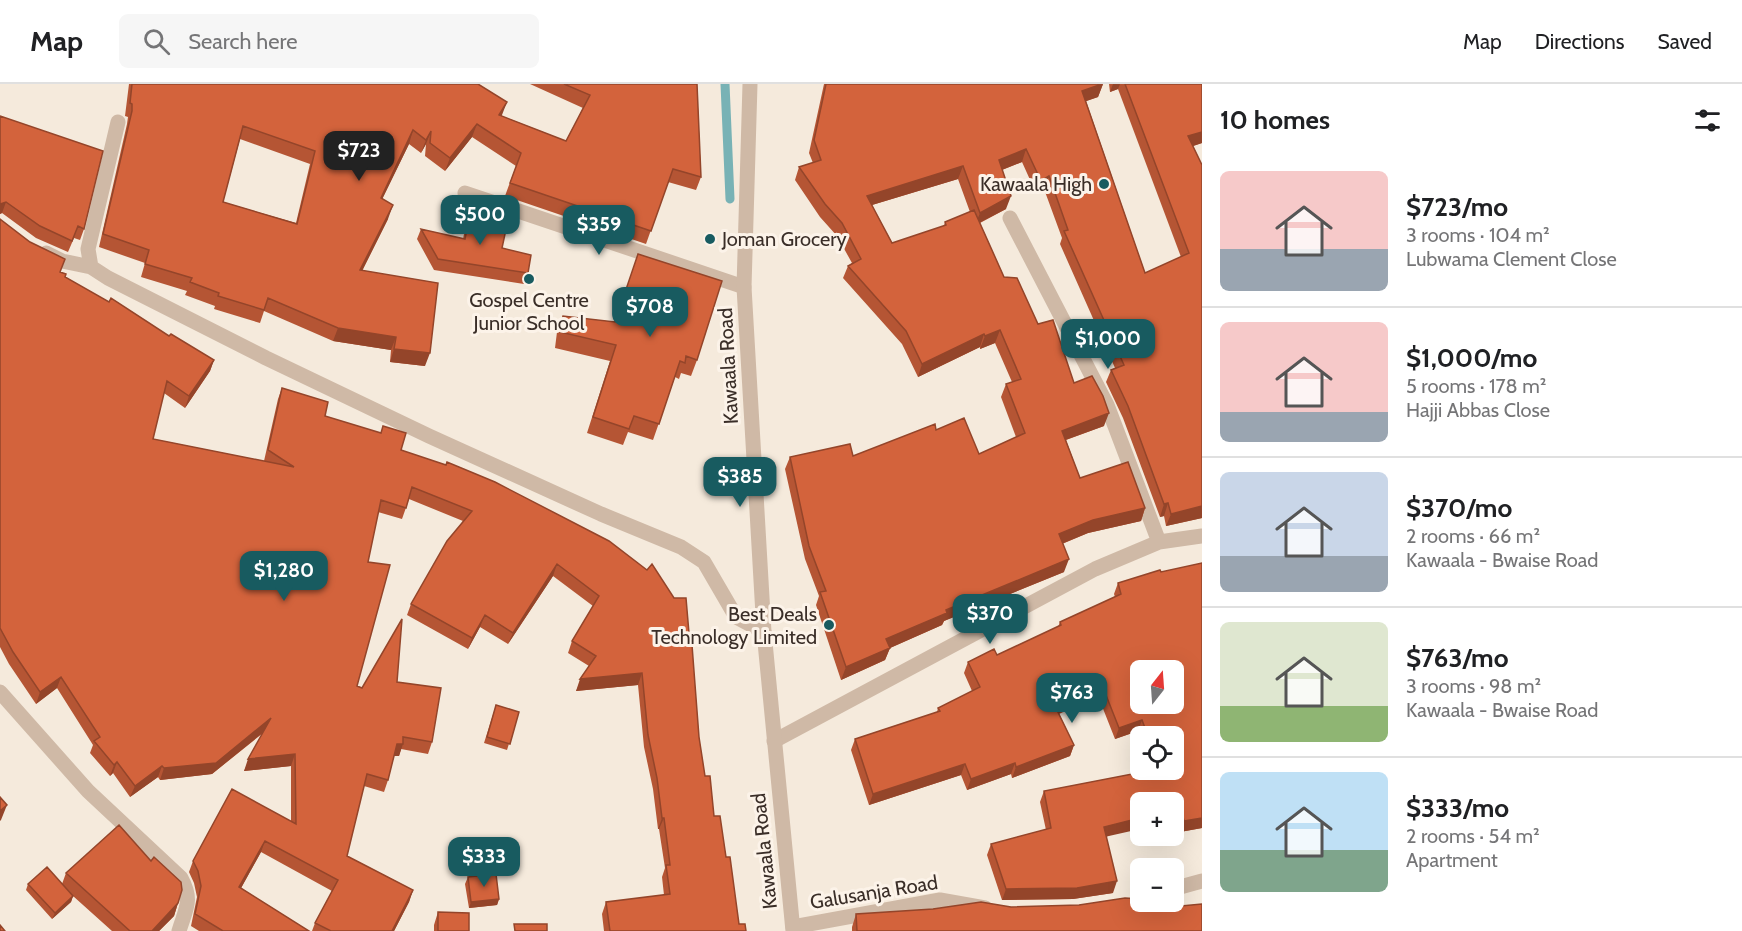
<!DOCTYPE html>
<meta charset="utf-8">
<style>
:root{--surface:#fff;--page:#f6f6f6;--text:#202124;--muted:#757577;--line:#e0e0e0;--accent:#185b60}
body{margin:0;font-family:Cabin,sans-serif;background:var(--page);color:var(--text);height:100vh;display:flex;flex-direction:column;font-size:22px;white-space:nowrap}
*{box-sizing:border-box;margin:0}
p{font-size:20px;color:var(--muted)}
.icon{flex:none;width:33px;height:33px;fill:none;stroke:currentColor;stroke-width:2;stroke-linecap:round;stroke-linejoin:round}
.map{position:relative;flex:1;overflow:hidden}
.panel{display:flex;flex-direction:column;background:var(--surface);width:540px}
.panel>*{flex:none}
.needle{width:39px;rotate:17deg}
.buttons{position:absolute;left:1130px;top:576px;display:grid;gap:12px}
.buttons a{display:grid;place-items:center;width:54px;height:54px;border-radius:9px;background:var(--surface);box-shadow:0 6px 24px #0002;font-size:30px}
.price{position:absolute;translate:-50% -51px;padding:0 14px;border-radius:12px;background:var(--accent);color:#fff;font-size:20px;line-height:39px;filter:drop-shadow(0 2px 3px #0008)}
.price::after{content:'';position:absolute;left:50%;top:36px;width:18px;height:14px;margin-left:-9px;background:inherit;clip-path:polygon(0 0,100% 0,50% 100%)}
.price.on{background:#222;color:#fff}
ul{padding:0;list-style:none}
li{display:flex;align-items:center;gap:18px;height:150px;padding:0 18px}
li+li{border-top:2px solid var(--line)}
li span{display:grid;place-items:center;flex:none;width:168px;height:120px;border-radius:9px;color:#555}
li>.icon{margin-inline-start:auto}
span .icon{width:72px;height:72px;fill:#fffc;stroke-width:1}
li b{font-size:26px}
h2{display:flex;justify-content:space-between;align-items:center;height:72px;padding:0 18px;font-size:26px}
header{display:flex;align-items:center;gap:36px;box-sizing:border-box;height:84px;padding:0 30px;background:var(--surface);border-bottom:2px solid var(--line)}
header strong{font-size:28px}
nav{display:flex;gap:33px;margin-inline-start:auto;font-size:21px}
.search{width:420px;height:54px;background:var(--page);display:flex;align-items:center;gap:15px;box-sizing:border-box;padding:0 21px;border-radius:9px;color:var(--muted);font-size:22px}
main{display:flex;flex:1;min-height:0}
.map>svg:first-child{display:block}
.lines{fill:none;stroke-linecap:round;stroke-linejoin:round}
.stream{stroke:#78b2b5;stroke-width:9}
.service{stroke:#cfb9a6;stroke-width:15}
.minor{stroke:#cfb9a6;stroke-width:15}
.tertiary{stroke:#cfb9a6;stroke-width:15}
.wall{fill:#b55534;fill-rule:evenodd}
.shaded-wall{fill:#94452a}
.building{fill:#d3633c;stroke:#94452a;stroke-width:1.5;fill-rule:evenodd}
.poi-dot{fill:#185b60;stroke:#fcf3e9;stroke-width:2}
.labels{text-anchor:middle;stroke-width:6;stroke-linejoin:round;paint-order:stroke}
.poi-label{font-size:20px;fill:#3a2e28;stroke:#fcf3e9;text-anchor:end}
.street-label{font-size:20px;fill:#3a2e28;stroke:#fcf3e9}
</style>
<header>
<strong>Map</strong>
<div class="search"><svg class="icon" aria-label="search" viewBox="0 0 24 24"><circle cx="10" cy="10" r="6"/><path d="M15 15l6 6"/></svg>Search here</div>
<nav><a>Map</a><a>Directions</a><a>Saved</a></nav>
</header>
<main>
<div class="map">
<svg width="1202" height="847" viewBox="0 0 1202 847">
<rect width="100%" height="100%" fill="#f5eadc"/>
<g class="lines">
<!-- stream -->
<path class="stream" d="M725,0L730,115"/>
<!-- service -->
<path class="service" d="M1173,805L1202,797
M793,843L940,816L985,824"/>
<!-- minor -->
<path class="minor" d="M118,38L88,165L91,183L108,194L266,274L429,352L601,430L681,463L704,478L736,533L764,548
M465,109L744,203
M1010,134L1107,321L1159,458
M46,169L62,177L91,183
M0,608L88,707L181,794C193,816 186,824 179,847
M774,657L1095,485L1159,458L1202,452"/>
<!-- tertiary -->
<path class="tertiary" d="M750,0L744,203L764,548L793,847"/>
</g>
<!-- wall -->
<path class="wall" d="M129,0H478L502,32L566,57L583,24L530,0H697L701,93L696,106L668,98L646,160L505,112L516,82L472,53L445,87L425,72L426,60L421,69L409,60L382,115L388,135L362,187L425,282L390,278L391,266L333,257L264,227L260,239L214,225L215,222L185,211L187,207L141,193L145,179L99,163L127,40L128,33L125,32ZM240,55L310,80L296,139L223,118Z
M824,0H1103L1098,13L1086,17L1145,189L1181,173L1118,5L1110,8L1109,0H1202V59L1193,62L1202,81V434L1166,442L1164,432L1160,433L1123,334L1106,298L1111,286L1115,284L1060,160L1062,154L1044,105L1036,109L1022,78L1002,86L1006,125L980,139L1004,193L1038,240L1074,299L1104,342L1066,356L1080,394L1145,424L1141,437L1088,449L1062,460L1064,488L944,537L942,541L890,564L885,576L841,596L816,521L819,512L805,475L785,385L790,373L853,372L936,346L979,370L1016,353L1001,313L1006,300L1012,298L995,259L980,265V263L918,293L902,260L843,194L848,182L852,179L837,152L820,133L795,96L799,83L813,79L809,69ZM958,95L970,128L945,138L944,142L892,159L872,121Z
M0,32L84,145L80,156L74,154L68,168L36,154L2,129L0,130Z
M470,129L502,164L528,189L524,200L434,186L417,155L421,145L463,155L466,140Z
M0,135L65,193L169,252L214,276L210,287L185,324L164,309L153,355L264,377L278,315L282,304L325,332L401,366L690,561L699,653L705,692L714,732L726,773L739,840L746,847H604L602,830L606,818L664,811L662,793L665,784L659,745H658L653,705L644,663L638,601L576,607L589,582L568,569L572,557L593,522L553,492L508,560L480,543L468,565L407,531L411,520L463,437L409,415L402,435L378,428L368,478L357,602L362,604L397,598L432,658L428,670L401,665L399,672H394L388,696L384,708L364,702L347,772L413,806L409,818L394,847H312L315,839L332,807L261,768L241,804L309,847H199L191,842L197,813L194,799L189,788L193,777L291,738V682L244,687L263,649L212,690L160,696L158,693L130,713L113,689L110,692L90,669L93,661L57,604L36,620L9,580L0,563Z
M638,170L697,276L691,292L681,289L679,295L675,293L653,356L628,348L623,361L587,349L610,277L555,264L557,248L563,232L615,238Z
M1202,479V744L1180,748L1177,736L1173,737V718L1106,753L1113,809L1073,815L1002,816L987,771L991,760L1046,746L1040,718L1044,707L1173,686V652L1140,653L1138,647L1115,655L1098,612L1059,630L1074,661L1070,672L1012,694L1011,690L967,706L961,691L869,721L851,666L855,655L937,628L938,624L972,607L964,589L968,578L997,571L1058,543L1060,538L1115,513L1114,510L1118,499Z
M496,621L519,628L507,666L484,659Z
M66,789L178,819L174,832L159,847H112L73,812L71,818L52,835L26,806L28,800H62Z
M468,793L499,815L497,821L469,824L465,800Z
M1011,823L1160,824L1202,847H852V843L856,830Z
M438,828L469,847H434V841Z"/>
<!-- shaded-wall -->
<path class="shaded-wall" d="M1103,0L1098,13L1078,20L1082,7Z
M1113,0H1120L1118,5L1110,8Z
M507,18L502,31L494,44L499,31Z
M477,40L472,53L445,87L450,74Z
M413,46L409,60L376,128L381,114Z
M431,47L426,60L421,69L426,56Z
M1202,48V59L1184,65L1188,52Z
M1026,65L1022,78L994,89L999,76Z
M963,82L958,95L862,124L867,112Z
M1049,92L1044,105L1036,109L1041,97Z
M1011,112L1006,125L975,141L980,129Z
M6,118L2,129L0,130V120Z
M393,121L388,135L356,199L360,186Z
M338,244L396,253L391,266L333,257Z
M1000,246L995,259L980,265L985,252Z
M984,250L980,263L918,293L922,280Z
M394,265L430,269L425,282L390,278Z
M214,276L210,287L185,324L189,312Z
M1109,329L1104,342L1057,359L1062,347Z
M1168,419L1164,432L1160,433L1164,420Z
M1202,422V434L1166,442L1171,430Z
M1145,424L1141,437L1088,449L1054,463L1059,450L1093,436Z
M1069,475L1064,488L944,537L942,541L890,564L885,576L841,596L846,583L886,555L946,526Z
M557,480L553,492L508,560L513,549Z
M485,531L480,543L468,565L472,554Z
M642,589L638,601L576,607L580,595Z
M61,593L57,604L36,620L40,608Z
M1102,601L1098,612L1051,633L1055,622Z
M271,634L266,646L212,690L160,696L164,684Z
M1142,636L1138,647L1115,655L1119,644Z
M397,660H403L399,672H393Z
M1074,661L1070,672L1012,694L1016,683Z
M295,670L291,682L244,687L248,675Z
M117,678L113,689L110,692L114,681Z
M1015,679L1011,690L967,706L971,695Z
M965,680L961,691L869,721L873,710Z
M162,682L158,693L130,713L135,702Z
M7,721L1,736L0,737V727Z
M1181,725L1177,736L1173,737V727Z
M662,734H664L659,745H658Z
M1140,734V745L1100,754L1104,743Z
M1202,734V744L1180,748L1184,737Z
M265,757L261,768L235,815L239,803Z
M1117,797L1113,809L1073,815L1002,816L1006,805Z
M413,806L409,818L394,847H392Z
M73,812L71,818L52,835L55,829Z
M499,815L497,821L469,824L471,818Z
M178,819L174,832L159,847H152Z"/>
<!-- building -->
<path class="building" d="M132,0H478L507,18L499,31L566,57L590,11L564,0H697L701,93L673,85L651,147L510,99L521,69L477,40L450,74L430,59L431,47L426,56L413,46L381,114L393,121L360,186L438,199L430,269L394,265L396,253L338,244L268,214L264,226L218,212L219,209L190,198L192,194L145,180L149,166L103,150L132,27V20L130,19ZM243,42L315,67L297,140L223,118Z
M826,0H1102L1082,7L1145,189L1189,169L1125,0H1202V48L1188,52L1202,81V422L1171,430L1168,419L1164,420L1128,322L1111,286L1124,281L1064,147L1068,146L1049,92L1041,97L1026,65L999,76L1011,112L980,129L963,82L867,112L892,159L946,141L945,138L974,126L1004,193L1017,194L1038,240L1053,236L1074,299L1092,292L1103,312L1109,329L1062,347L1080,394L1128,378L1145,424L1093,436L1059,450L1069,475L946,526L947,529L886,555L890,564L846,583L820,508L826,507L809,462L790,373L850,360L853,372L935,340L936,346L964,334L979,370L1025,349L1006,300L1021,295L1000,246L985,252L984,250L922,280L906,247L848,182L861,175L842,139L825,120L799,83L821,76L814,56Z
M0,32L103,67L84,145L78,142L72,157L40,142L6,118L0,120Z
M470,129L508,136L502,164L531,171L528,189L438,175L421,145L465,155Z
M0,135L30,158L65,175L60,188L66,190L65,193L109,218L111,214L169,252L171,250L214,276L189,312L167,297L153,355L294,383L268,366L282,304L328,318L325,332L381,349L383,342L406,349L401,366L446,381L447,378L495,398L609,457L647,486L652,480L674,514H686L690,561H692L699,653L705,692H710L714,732H720L726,773H730L739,840H745L746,847H610L606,818L670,810L666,781H670L664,734H662L657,694L648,651L642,589L580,595L596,572L572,557L599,512L557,480L513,549L485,531L472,554L411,520L447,457L472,427L412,403L406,424L381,416L368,478L390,481L357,602L362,604L402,535L397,598L441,604L432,658L403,653V660H397L388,696L367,690L347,772L413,806L392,847H331L315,839L338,796L265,757L239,803L309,847H223L195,830L201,802L198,787L193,777L232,705L296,740L295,670L248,675L271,634L216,679L164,684L162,682L135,702L117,678L114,681L94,657L100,653L61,593L40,608L13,568L0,544Z
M638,170L722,197L697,276L686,272L685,279L680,277L659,340L634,332L629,345L593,333L616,261L560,248L563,232L615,238Z
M1202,479V734L1184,737L1181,725L1173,727V718H1140V734L1104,743L1117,797L1077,804L1006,805L991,760L1051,744L1044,707L1153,686H1173V652H1148L1142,636L1119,644L1102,601L1055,622L1074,661L1016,683L1015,679L971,695L965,680L873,710L855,655L940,627L938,624L980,603L968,578L994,565L997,571L1061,541L1060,538L1121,510L1118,499L1160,486L1161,488ZM1140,586H1173V620H1140Z
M496,621L519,628L510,660L487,653Z
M0,713L7,721L0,727Z
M119,741L151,777L154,773L181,798L182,806L178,819L152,847H130L66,789Z
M47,783L73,812L55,829L28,800Z
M496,790L499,815L471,818L468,793Z
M1125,814L1140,815V818H1160V824L1202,820V847H857L856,830L933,825L981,818L1011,823L1079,821Z
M438,828L469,829V847H438Z
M514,840H547V847H515Z
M0,841L5,847H0Z"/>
<!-- markers -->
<g class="poi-dot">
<circle cx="1104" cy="100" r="6"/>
<circle cx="710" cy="155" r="6"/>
<circle cx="529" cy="195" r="6"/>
<circle cx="829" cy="541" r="6"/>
</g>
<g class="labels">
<!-- poi labels -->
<g class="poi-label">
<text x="1092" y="107">Kawaala High</text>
<text x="722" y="162" text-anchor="start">Joman Grocery</text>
<text x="529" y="223" text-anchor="middle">Gospel Centre<tspan x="529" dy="23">Junior School</tspan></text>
<text x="817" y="537">Best Deals<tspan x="817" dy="23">Technology Limited</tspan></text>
</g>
<!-- street labels -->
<g class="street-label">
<text transform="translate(728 282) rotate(-93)" y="7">Kawaala Road</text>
<text transform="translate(764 767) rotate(-96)" y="7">Kawaala Road</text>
<text transform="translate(874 808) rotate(-9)" y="7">Galusanja Road</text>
</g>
</g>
</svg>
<div class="buttons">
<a><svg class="needle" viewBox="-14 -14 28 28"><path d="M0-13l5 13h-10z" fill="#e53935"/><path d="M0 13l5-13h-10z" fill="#757577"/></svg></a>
<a><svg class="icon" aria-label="locate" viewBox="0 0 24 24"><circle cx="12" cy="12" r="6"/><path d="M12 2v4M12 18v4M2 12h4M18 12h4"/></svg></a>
<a>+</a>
<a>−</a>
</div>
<b class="price on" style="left:359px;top:98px">$723</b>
<b class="price" style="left:480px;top:162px">$500</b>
<b class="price" style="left:599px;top:172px">$359</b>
<b class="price" style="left:650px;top:254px">$708</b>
<b class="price" style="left:1108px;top:286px">$1,000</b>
<b class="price" style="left:740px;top:424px">$385</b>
<b class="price" style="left:284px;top:518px">$1,280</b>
<b class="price" style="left:990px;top:561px">$370</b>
<b class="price" style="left:1072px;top:640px">$763</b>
<b class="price" style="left:484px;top:804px">$333</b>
</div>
<section class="panel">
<h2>10 homes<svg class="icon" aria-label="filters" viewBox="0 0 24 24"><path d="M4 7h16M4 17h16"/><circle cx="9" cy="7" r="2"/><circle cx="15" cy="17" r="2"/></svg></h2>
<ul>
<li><span style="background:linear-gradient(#f6c9c9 65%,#9aa5b1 0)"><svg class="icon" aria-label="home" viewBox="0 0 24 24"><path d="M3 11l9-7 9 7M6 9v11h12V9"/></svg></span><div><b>$723/mo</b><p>3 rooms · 104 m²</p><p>Lubwama Clement Close</p></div></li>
<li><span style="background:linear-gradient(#f6c9c9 75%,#9aa5b1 0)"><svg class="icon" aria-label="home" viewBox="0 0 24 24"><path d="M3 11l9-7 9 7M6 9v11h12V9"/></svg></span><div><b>$1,000/mo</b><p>5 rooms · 178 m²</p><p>Hajji Abbas Close</p></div></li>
<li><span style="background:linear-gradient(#c9d6e8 70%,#9aa5b1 0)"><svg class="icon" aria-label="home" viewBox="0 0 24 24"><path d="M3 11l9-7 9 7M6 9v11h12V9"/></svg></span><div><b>$370/mo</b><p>2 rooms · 66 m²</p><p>Kawaala - Bwaise Road</p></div></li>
<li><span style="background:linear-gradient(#dfe7d0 70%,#8fb573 0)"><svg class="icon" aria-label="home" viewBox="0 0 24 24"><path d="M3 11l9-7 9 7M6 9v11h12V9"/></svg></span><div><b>$763/mo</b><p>3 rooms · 98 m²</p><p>Kawaala - Bwaise Road</p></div></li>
<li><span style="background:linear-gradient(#bfe0f5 65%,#7fa58c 0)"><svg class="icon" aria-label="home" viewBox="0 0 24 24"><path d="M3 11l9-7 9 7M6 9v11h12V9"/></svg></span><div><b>$333/mo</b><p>2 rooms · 54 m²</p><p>Apartment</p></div></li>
</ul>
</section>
</main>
